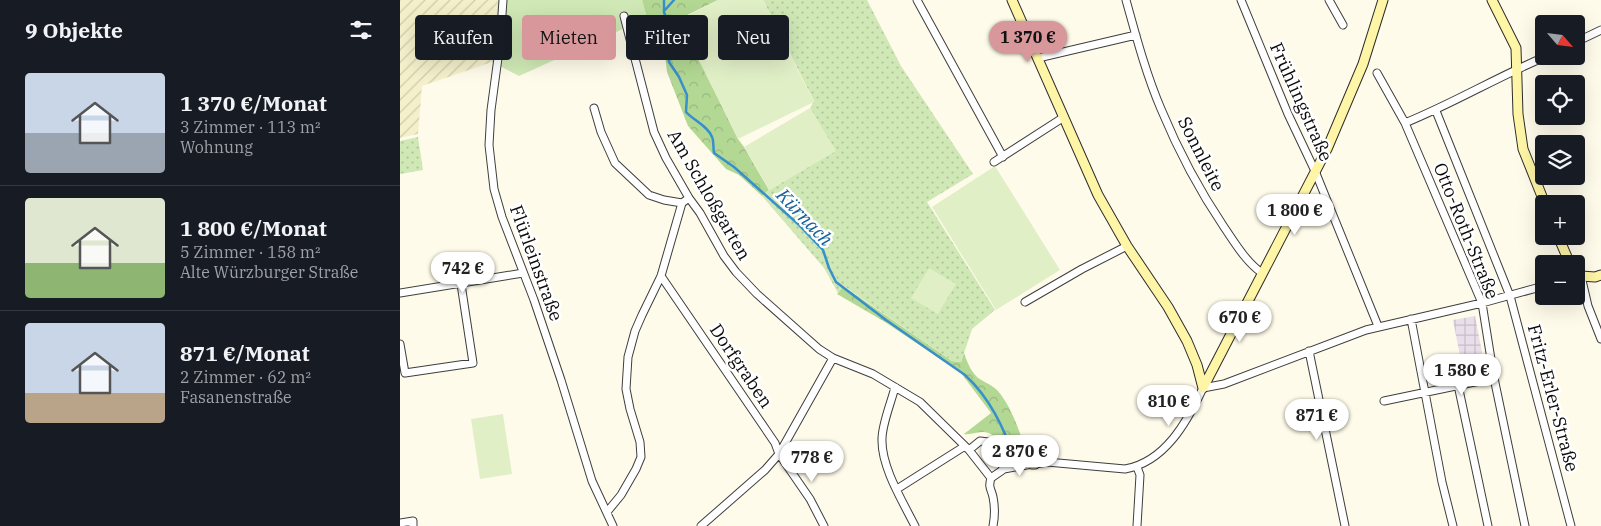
<!DOCTYPE html>
<html lang="de">
<meta charset="utf-8">
<style>
:root{--surface:#171b24;--page:#20242c;--text:#f1f3f6;--muted:#9ea1a6;--line:#363941;--accent:#d8979b}
body{margin:0;font-family:"IBM Plex Serif",serif;background:var(--page);color:var(--text);height:100vh;display:flex;flex-direction:column;font-size:19px;white-space:nowrap}
*{box-sizing:border-box;margin:0}
p{font-size:16px;color:var(--muted)}
.icon{flex:none;width:28px;height:28px;fill:none;stroke:currentColor;stroke-width:2;stroke-linecap:round;stroke-linejoin:round}
.map{position:relative;flex:1;overflow:hidden}
.panel{display:flex;flex-direction:column;background:var(--surface);width:400px}
.panel>*{flex:none}
.guide{position:absolute;left:15px;top:15px;width:475px;height:45px;display:flex;gap:10px}
.needle{width:32px;rotate:118deg}
.buttons{position:absolute;left:1135px;top:15px;display:grid;gap:10px}
.buttons a{display:grid;place-items:center;width:50px;height:50px;border-radius:5px;background:var(--surface);box-shadow:0 5px 20px #0002;font-size:25px}
.price{position:absolute;translate:-50% -42px;padding:0 11px;border-radius:18px;background:#fff;color:#222;font-size:16px;line-height:32px;filter:drop-shadow(0 1px 2px #0008)}
.price::after{content:'';position:absolute;left:50%;top:30px;width:15px;height:11px;margin-left:-8px;background:inherit;clip-path:polygon(0 0,100% 0,50% 100%)}
.price.selected{background:var(--accent);color:#111}
ul{padding:0;list-style:none}
li{display:flex;align-items:center;gap:15px;height:125px;padding:0 25px}
li+li{border-top:1px solid var(--line)}
li span{display:grid;place-items:center;flex:none;width:140px;height:100px;border-radius:5px;color:#555}
li>.icon{margin-inline-start:auto}
span .icon{width:60px;height:60px;fill:#fffc;stroke-width:1}
li b{font-size:21px}
h2{display:flex;justify-content:space-between;align-items:center;height:60px;padding:0 25px;font-size:21px}
.tag{padding:0 18px;border-radius:5px;background:var(--surface);box-shadow:0 5px 20px #0002;font-size:18px;line-height:45px}
.tag.selected{background:var(--accent);color:#111}
main{display:flex;flex:1;min-height:0}
.map>svg:first-child{display:block}
.industrial{fill:url(#industrial-grid)}
.farmland{fill:url(#farmland-furrows)}
.grass{fill:#cfe8b5}
.forest{fill:url(#forest-crowns)}
.park{fill:url(#park-dots)}
.pitch{fill:#e1efc7}
.lines{fill:none;stroke-linecap:round;stroke-linejoin:round}
.stream{stroke:#3790cb;stroke-width:2.5}
.street-casing{stroke:#3e3e3e;stroke-width:9}
.secondary-casing{stroke:#2d2d2d;stroke-width:11}
.street{stroke:#fff;stroke-width:7}
.secondary{stroke:#fef5a6;stroke-width:9}
.labels{text-anchor:middle;stroke-width:5;stroke-linejoin:round;paint-order:stroke}
.street-label{font-size:18px;fill:#0b0b0b;stroke:#fff}
.water-label{font-size:19px;font-style:italic;fill:#17619b;stroke:#fff}
</style>
<main>
<section class="panel">
<h2>9 Objekte<svg class="icon" aria-label="filters" viewBox="0 0 24 24"><path d="M4 7h16M4 17h16"/><circle cx="9" cy="7" r="2"/><circle cx="15" cy="17" r="2"/></svg></h2>
<ul>
<li><span style="background:linear-gradient(#c9d6e8 60%,#9aa5b1 0)"><svg class="icon" aria-label="home" viewBox="0 0 24 24"><path d="M3 11l9-7 9 7M6 9v11h12V9"/></svg></span><div><b>1 370 €/Monat</b><p>3 Zimmer · 113 m²</p><p>Wohnung</p></div></li>
<li><span style="background:linear-gradient(#dfe7d0 65%,#8fb573 0)"><svg class="icon" aria-label="home" viewBox="0 0 24 24"><path d="M3 11l9-7 9 7M6 9v11h12V9"/></svg></span><div><b>1 800 €/Monat</b><p>5 Zimmer · 158 m²</p><p>Alte Würzburger Straße</p></div></li>
<li><span style="background:linear-gradient(#c9d6e8 70%,#b9a48a 0)"><svg class="icon" aria-label="home" viewBox="0 0 24 24"><path d="M3 11l9-7 9 7M6 9v11h12V9"/></svg></span><div><b>871 €/Monat</b><p>2 Zimmer · 62 m²</p><p>Fasanenstraße</p></div></li>
</ul>
</section>
<div class="map">
<svg width="1201" height="526" viewBox="0 0 1201 526">
<defs>
<pattern id="industrial-grid" width="8" height="8" patternUnits="userSpaceOnUse" patternTransform="scale(1.25)"><rect width="8" height="8" fill="#e9dfeb"/><path d="M0 4h8M4 0v8" fill="none" stroke="#c6bec8"/></pattern>
<pattern id="farmland-furrows" width="10" height="10" patternUnits="userSpaceOnUse" patternTransform="scale(1.25)"><rect width="10" height="10" fill="#f4f0cb"/><path d="M-1 1l2-2M0 10L10 0M9 11l2-2" fill="none" stroke="#d0ccad"/></pattern>
<pattern id="forest-crowns" width="20" height="18" patternUnits="userSpaceOnUse" patternTransform="scale(1.25)"><rect width="20" height="18" fill="#b3d894"/><path d="M2 6a3 3 0 1 1 6 0M12 15a3 3 0 1 1 6 0" fill="none" stroke="#99b87e"/></pattern>
<pattern id="park-dots" width="8" height="8" patternUnits="userSpaceOnUse" patternTransform="scale(1.25)"><rect width="8" height="8" fill="#cfe8b5"/><path d="M2 2h.1M6 6h.1" fill="none" stroke="#b0c69a" stroke-width="1.8" stroke-linecap="round"/></pattern>
</defs>
<rect width="100%" height="100%" fill="#fffbea"/>
<!-- industrial -->
<path class="industrial" d="M1075,316L1086,373L1064,377L1053,320Z"/>
<!-- farmland -->
<path class="farmland" d="M0,0H98L92,62L22,86L18,134L0,138Z"/>
<!-- grass -->
<path class="grass" d="M98,0H242L247,18L119,76L92,62Z"/>
<!-- forest -->
<path class="forest" d="M242,0H318L279,19L338,139L344,147L369,190L362,196L339,175L326,169L288,126L267,72L262,27L247,18Z
M443,286L552,361L561,362L564,353C567,362 571,371 577,377C583,382 591,384 597,390C613,408 620,434 628,457L610,461C604,449 599,434 584,432C577,432 570,435 564,434L591,413L561,373L485,322L437,294Z"/>
<!-- park -->
<path class="park" d="M363,0H467L501,66L573,174L527,202L595,310L572,329L561,362L552,361L444,286L438,293L424,268L362,196L369,190L435,151L410,108L414,101Z
M18,137L23,170L0,174V141Z"/>
<!-- pitch -->
<path class="pitch" d="M318,0H363L414,102L338,139L279,20Z
M410,108L436,151L369,190L344,147Z
M595,166L660,270L596,310L532,207Z
M529,268L556,284L538,314L511,298Z
M103,414L112,474L80,479L71,419Z"/>
<g class="lines">
<!-- stream -->
<path class="stream" d="M264,0V12L270,31L269,62L279,77L287,95L286,112C293,120 308,126 312,137C314,141 313,148 314,153L334,167L398,224L423,250L429,268L436,282L486,320L565,375C590,398 604,428 615,460
M265,10L274,0"/>
<!-- street casing -->
<g class="street-casing">
<path id="street" d="M103,0L100,43L91,110L89,145L94,189L102,217L134,300L161,380L192,481L213,526
M517,0L603,157
M726,0C736,36 746,74 761,109C778,150 799,190 824,227C835,243 846,262 862,273
M841,0L888,114L915,171L978,326
M929,0L943,25
M224,16L254,132L266,158L289,198L300,213L324,256L336,272L357,294L419,349L433,358L473,374L520,402L569,450L591,478
M1176,42L1201,30
M638,58L736,35
M977,73L1005,123L1082,303L1094,378L1125,526
M194,108L201,132L215,163L249,195L264,200L282,203
M1036,111L1110,296L1171,526
M1005,123C1054,103 1099,76 1147,56
M594,162L664,117
M261,276L375,443L379,454L410,499L424,526
M1176,278L1181,276L1188,306L1201,339
M0,293L123,273
M625,302L682,269L727,246
M1011,319L1042,482L1053,526
M0,344L5,373L73,363L61,284
M909,351L945,526
M1058,385L1088,526
M495,387C491,403 482,424 482,439C481,467 503,502 515,526
M984,401L1094,378
M569,450L580,441L588,442L595,450L604,469
M635,464L647,462L725,469C765,462 787,422 803,388L824,384L966,330L1082,303L1144,286
M737,467L740,475L737,526
M497,489L565,446
M207,512L221,495L236,469L241,457L240,442L230,409L226,389L228,357L235,331L242,315L261,276L282,203L289,198
M1,526L0,523L13,521V526
M301,526L365,470L379,454L433,358
M593,526C595,516 595,507 593,497C591,488 588,488 591,478L604,469L632,464"/>
</g>
<!-- secondary casing -->
<g class="secondary-casing">
<path id="secondary" d="M612,0L698,195L727,246L768,307L787,341L797,365L803,388
M1092,0L1116,48L1118,114L1123,149L1145,204
M1158,236L1170,264
M1176,271L1181,276L1195,277L1201,275
M803,388L927,149L963,64L983,0
M632,464H635"/>
</g>
<!-- street -->
<use href="#street" class="street"/>
<!-- secondary -->
<use href="#secondary" class="secondary"/>
</g>
<g class="labels">
<!-- street labels -->
<g class="street-label">
<text transform="translate(901 102) rotate(66)" y="6">Frühlingstraße</text>
<text transform="translate(801 154) rotate(63)" y="6">Sonnleite</text>
<text transform="translate(309 195) rotate(60)" y="6">Am Schloßgarten</text>
<text transform="translate(1066 231) rotate(68)" y="6">Otto-Roth-Straße</text>
<text transform="translate(136 263) rotate(70)" y="6">Flürleinstraße</text>
<text transform="translate(341 366) rotate(56)" y="6">Dorfgraben</text>
<text transform="translate(1153 398) rotate(75)" y="6">Fritz-Erler-Straße</text>
</g>
<!-- water labels -->
<g class="water-label">
<text transform="translate(405 217) rotate(46)" y="7">Kürnach</text>
</g>
</g>
</svg>
<div class="buttons">
<a><svg class="needle" viewBox="-14 -14 28 28"><path d="M0-13l5 13h-10z" fill="#e53935"/><path d="M0 13l5-13h-10z" fill="#9ea1a6"/></svg></a>
<a><svg class="icon" aria-label="locate" viewBox="0 0 24 24"><circle cx="12" cy="12" r="6"/><path d="M12 2v4M12 18v4M2 12h4M18 12h4"/></svg></a>
<a><svg class="icon" aria-label="layers" viewBox="0 0 24 24"><path d="M12 4l9 5-9 5-9-5zM3 14l9 5 9-5"/></svg></a>
<a>+</a>
<a>−</a>
</div>
<b class="price selected" style="left:628px;top:63px">1 370 €</b>
<b class="price" style="left:895px;top:236px">1 800 €</b>
<b class="price" style="left:63px;top:294px">742 €</b>
<b class="price" style="left:840px;top:343px">670 €</b>
<b class="price" style="left:1062px;top:396px">1 580 €</b>
<b class="price" style="left:769px;top:427px">810 €</b>
<b class="price" style="left:917px;top:441px">871 €</b>
<b class="price" style="left:620px;top:477px">2 870 €</b>
<b class="price" style="left:412px;top:483px">778 €</b>
<div class="guide">
<a class="tag">Kaufen</a>
<a class="tag selected">Mieten</a>
<a class="tag">Filter</a>
<a class="tag">Neu</a>
</div>
</div>
</main>
